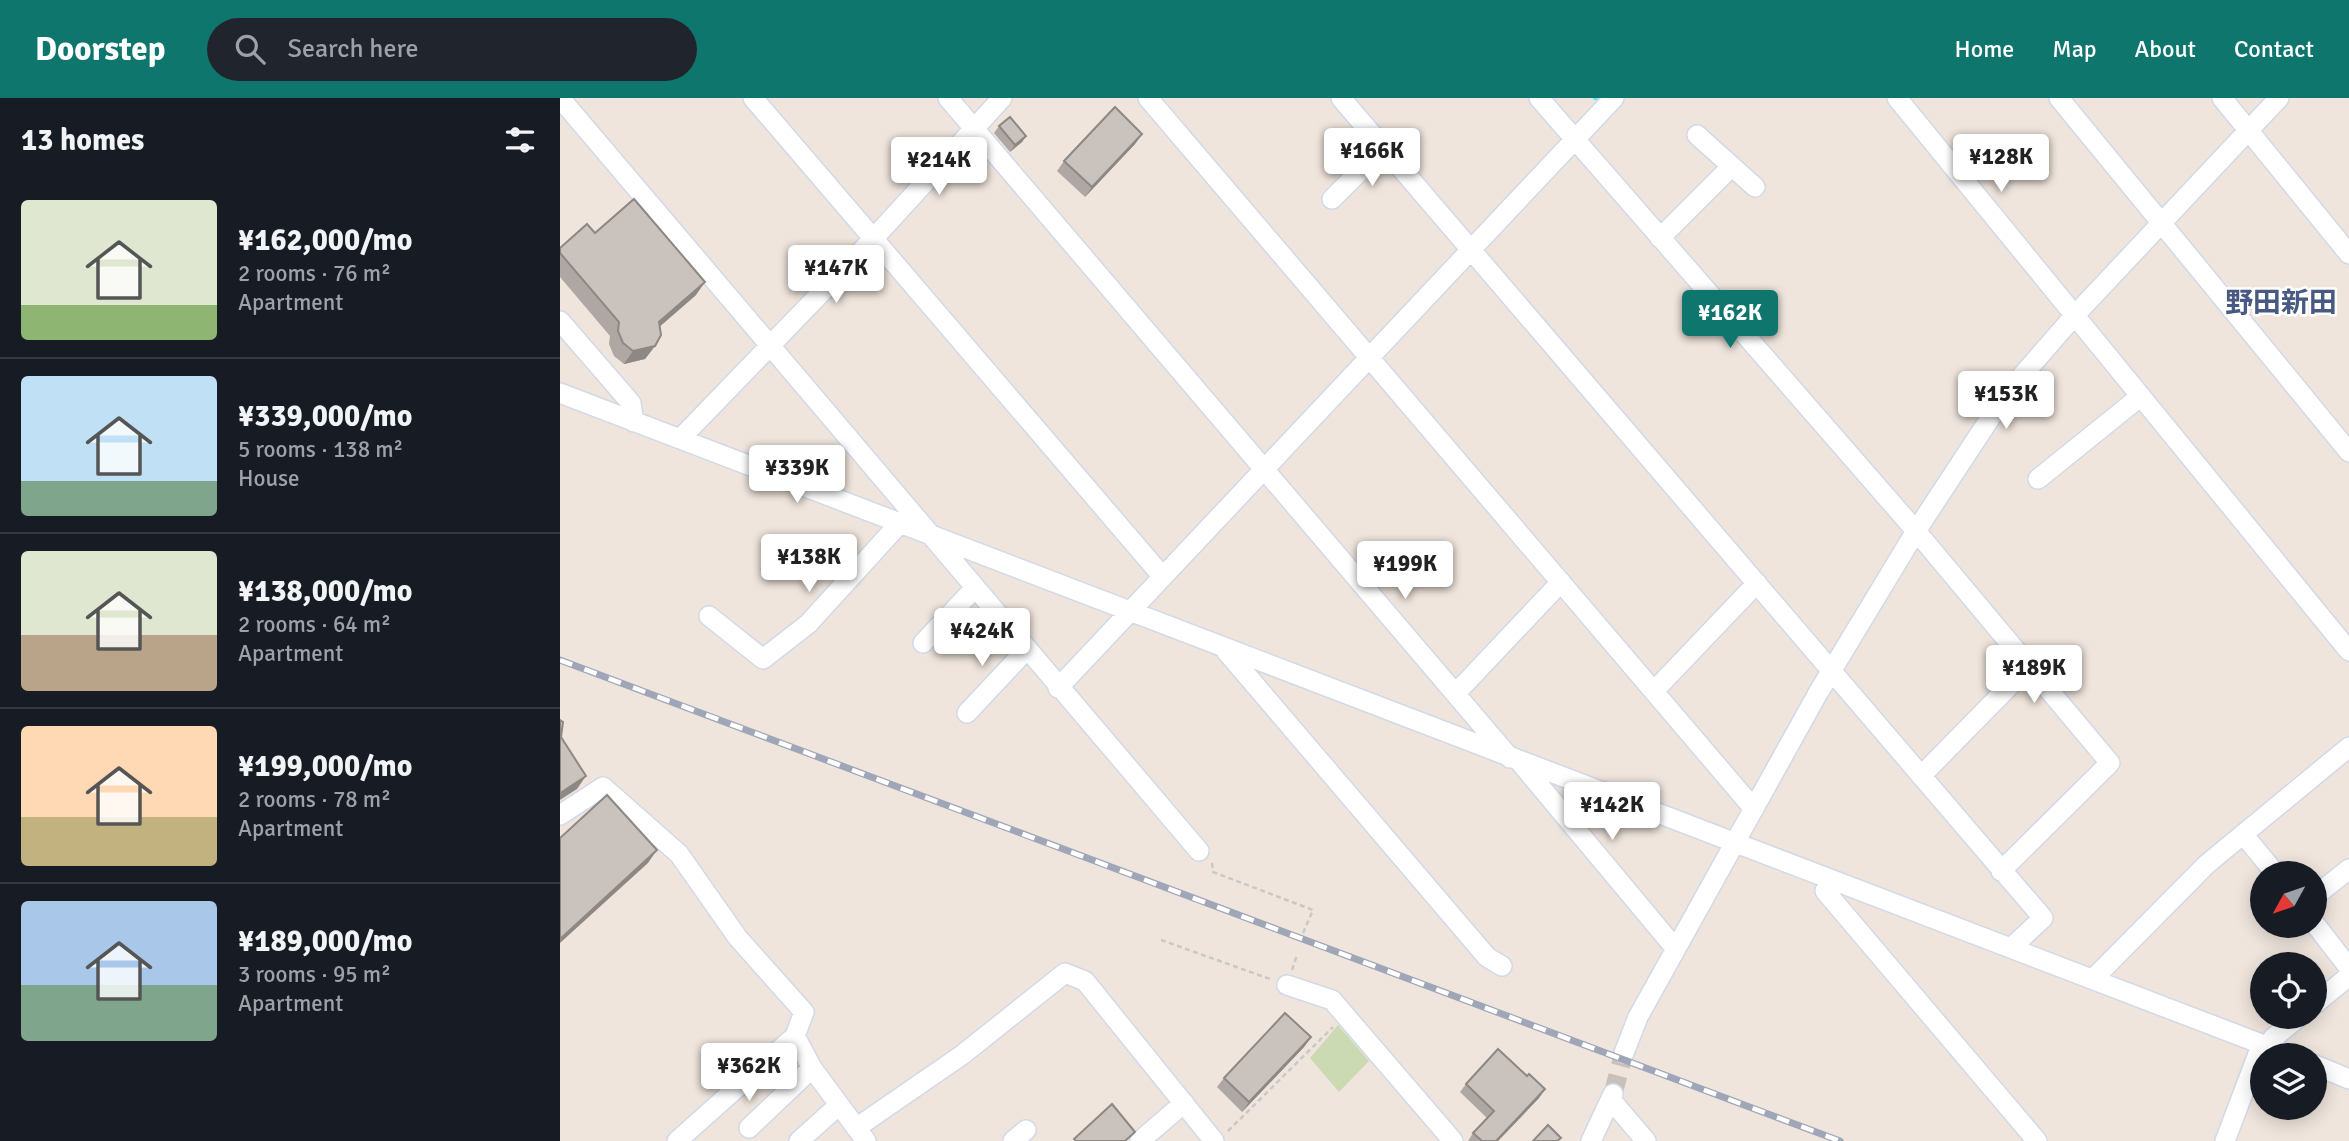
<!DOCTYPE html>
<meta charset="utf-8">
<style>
:root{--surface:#171b24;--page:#20242c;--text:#f1f3f6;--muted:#9ea1a6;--line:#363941;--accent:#0f766e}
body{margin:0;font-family:Signika,"Noto Sans JP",sans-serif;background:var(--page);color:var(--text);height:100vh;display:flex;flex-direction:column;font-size:26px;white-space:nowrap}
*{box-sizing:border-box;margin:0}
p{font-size:23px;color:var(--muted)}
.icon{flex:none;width:38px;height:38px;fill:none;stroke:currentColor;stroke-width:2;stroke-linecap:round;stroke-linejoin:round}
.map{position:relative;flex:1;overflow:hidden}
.sheet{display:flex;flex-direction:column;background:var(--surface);width:560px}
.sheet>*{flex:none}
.needle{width:46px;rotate:230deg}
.buttons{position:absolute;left:1690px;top:763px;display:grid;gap:14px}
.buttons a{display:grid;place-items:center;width:77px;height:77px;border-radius:50%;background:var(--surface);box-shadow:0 4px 18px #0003;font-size:35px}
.price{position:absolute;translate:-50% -60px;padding:0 16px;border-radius:7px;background:#fff;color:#222;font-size:23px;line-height:46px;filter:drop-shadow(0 2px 4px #0008)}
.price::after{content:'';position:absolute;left:50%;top:42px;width:21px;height:16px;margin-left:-10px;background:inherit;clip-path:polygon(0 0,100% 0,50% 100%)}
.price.active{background:var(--accent);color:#fff}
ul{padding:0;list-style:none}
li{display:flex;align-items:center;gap:21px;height:175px;padding:0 21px}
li+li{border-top:2px solid var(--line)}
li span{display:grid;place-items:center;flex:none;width:196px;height:140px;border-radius:7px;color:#555}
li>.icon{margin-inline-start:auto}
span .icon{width:84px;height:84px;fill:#fffc;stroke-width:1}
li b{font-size:30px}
h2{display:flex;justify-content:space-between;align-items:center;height:84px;padding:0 21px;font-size:30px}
header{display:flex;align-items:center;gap:42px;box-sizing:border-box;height:98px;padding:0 35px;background:var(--accent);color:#fff}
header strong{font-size:33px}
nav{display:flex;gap:38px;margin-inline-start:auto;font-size:24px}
.search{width:490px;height:63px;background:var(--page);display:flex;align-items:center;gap:18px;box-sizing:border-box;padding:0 24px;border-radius:38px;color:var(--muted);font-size:26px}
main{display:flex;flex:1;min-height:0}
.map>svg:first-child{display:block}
.cemetery{fill:#cbdab3}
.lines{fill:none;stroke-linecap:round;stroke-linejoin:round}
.stream{stroke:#67e7fa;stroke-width:4.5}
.minor-tunnel{stroke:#c8c0ba;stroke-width:19;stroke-dasharray:19 10;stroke-linecap:butt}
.minor-casing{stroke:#d2d9e6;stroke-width:22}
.path{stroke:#c8c8c8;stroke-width:2.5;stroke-dasharray:5 3.5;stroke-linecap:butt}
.minor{stroke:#fff;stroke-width:19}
.rail-casing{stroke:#9fa6b8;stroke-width:7}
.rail{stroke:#fff;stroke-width:4.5;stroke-dasharray:13;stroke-linecap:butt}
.wall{fill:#aea7a3}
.shaded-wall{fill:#8d8884}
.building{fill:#cac2bd;stroke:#8d8884;stroke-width:2}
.labels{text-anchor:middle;stroke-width:5;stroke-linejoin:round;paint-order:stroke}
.quarter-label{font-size:28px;font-weight:bold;fill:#485a82;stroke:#fff}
</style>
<header>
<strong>Doorstep</strong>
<div class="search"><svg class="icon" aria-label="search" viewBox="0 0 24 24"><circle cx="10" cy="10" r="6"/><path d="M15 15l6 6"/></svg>Search here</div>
<nav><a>Home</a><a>Map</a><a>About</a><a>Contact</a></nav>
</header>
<main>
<section class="sheet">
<h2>13 homes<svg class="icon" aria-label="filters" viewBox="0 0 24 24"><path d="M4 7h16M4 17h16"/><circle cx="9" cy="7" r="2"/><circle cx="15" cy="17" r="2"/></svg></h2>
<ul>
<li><span style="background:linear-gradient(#dfe7d0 75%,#8fb573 0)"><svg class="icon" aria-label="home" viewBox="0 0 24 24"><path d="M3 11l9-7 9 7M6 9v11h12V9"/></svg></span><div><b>¥162,000/mo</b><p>2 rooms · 76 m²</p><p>Apartment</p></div></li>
<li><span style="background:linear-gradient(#bfe0f5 75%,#7fa58c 0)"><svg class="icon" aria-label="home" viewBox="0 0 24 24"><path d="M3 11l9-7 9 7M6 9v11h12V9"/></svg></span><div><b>¥339,000/mo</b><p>5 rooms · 138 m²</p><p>House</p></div></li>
<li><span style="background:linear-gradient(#dfe7d0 60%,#b9a48a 0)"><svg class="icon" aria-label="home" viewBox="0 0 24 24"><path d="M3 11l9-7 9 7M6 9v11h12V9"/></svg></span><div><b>¥138,000/mo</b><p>2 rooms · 64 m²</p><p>Apartment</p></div></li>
<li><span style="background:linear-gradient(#ffd9b3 65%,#c2b280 0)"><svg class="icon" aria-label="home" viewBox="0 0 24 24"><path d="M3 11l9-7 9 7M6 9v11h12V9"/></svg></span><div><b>¥199,000/mo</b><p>2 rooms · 78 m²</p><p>Apartment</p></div></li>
<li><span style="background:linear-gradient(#a9c7e8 60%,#7fa58c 0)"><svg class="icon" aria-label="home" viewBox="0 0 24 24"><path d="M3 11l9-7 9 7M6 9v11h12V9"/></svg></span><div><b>¥189,000/mo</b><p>3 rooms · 95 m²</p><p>Apartment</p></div></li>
</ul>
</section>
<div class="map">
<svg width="1789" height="1043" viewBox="0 0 1789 1043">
<rect width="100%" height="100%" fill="#efe5dd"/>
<!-- cemetery -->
<path class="cemetery" d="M778,927L809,963L779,994L750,960Z"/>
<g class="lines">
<!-- stream -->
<path class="stream" d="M1035,0H1036"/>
<!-- minor-tunnel -->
<path class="minor-tunnel" d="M1053,996L1064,955"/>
<!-- minor casing -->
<g class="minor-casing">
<path id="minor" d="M0,0L639,753
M193,0L603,479
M388,0L950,660
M588,0L1194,711
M781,0L1483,820L1451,850
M979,0L1356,433L1550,665L1441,773
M1337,0L1789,553
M1499,0L1789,354
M1662,0L1789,156
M1137,37L1195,89
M772,101L823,50
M1100,140L1171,69
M0,223L71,305L74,324
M0,295L1730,957
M120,341L314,140L442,0
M1478,381L1581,298
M149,518L203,561L248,526L340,425
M363,545L414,491
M666,553L927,859L942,868
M498,590L1054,0
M1094,593L1197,485
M897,594L1001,484
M407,615L466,552
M959,663L1115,850
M1361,678L1468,569
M0,717L43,689L119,756L178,840L244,914L235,938L117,1043
M1683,736L1715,775
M1265,793L1477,1043
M1755,798L1789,771
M1755,826L1789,870
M1534,880L1647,766L1789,649
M727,887L772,902L893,1043
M1755,906L1789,878
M235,938L252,970L306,1043
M1709,949L1713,940L1739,919
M1064,955L1078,919L1258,595L1356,433L1446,296L1515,217L1719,0
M1755,967L1789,981
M1051,1002L1086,1043
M189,1030L252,970
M296,1030L402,957L505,875L525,883L654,1043
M239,1043L279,1007
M453,1043L466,1032
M580,1043L624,1005
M1031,1043L1053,996
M1665,1043L1701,948"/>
</g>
<!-- path -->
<path class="path" d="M652,765L653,774L753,812L743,835
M601,842L710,881
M732,872L737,857
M668,1033L773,929"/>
<!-- minor -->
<use href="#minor" class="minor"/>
<!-- rail casing -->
<g class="rail-casing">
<path id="rail" d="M0,562L1280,1043"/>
</g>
<!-- rail -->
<use href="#rail" class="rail"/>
</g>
<!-- wall -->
<path class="wall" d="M439,28L466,38L462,44L450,54L434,35Z
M582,36L575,46L525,99L497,73L504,63Z
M35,135L136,197L99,229L95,248L85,261L64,266L54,258L49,246L50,238L0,179V150Z
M751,939L744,949L682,1014L657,989L664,980Z
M906,986L985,991L979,1000L938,1043H908L913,1035L927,1020L900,994Z"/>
<!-- shaded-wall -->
<path class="shaded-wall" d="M582,36L575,46L525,99L532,89Z
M466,38L462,44L450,54L455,47Z
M145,184L136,197L90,237L99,224Z
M95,248L85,261L64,266L73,253Z
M26,678L17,691L0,702V697L2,694Z
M97,752L88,765L0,845V841Z
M751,939L744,949L682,1014L689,1004Z
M985,991L979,1000L938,1043H936Z"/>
<!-- building -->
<path class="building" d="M555,9L582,36L532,89L504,63Z
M450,19L466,38L455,47L439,28Z
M74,101L145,184L99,224L101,237L95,248L73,253L63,245L58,233L59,224L0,155V150L27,126L35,135Z
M0,622L3,624L1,639L26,678L2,694L0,698Z
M47,697L97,752L0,841V740Z
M725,915L751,939L689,1004L664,980Z
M938,951L967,978L969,976L985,991L936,1043H922L913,1035L934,1013L906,986Z
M552,1006L575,1034L565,1043H516L514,1041Z
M988,1027L1001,1040L997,1043H973Z"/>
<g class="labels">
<!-- quarter labels -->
<g class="quarter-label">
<text x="1721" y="214">野田新田</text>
</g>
</g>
</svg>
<div class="buttons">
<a><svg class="needle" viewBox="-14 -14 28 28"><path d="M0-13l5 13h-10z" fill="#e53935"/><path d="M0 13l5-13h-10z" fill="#9ea1a6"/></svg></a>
<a><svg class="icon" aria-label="locate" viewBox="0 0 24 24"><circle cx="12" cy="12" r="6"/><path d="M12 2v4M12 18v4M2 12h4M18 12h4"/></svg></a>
<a><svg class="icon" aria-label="layers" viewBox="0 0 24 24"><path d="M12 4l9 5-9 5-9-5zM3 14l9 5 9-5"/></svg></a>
</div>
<b class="price" style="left:812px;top:90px">¥166K</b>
<b class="price" style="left:1441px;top:96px">¥128K</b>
<b class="price" style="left:379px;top:99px">¥214K</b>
<b class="price" style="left:276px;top:207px">¥147K</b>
<b class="price active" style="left:1170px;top:252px">¥162K</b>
<b class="price" style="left:1446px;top:333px">¥153K</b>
<b class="price" style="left:237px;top:407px">¥339K</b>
<b class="price" style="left:249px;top:496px">¥138K</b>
<b class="price" style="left:845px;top:503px">¥199K</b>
<b class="price" style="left:422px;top:570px">¥424K</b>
<b class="price" style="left:1474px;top:607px">¥189K</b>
<b class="price" style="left:1052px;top:744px">¥142K</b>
<b class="price" style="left:189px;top:1005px">¥362K</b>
</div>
</main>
